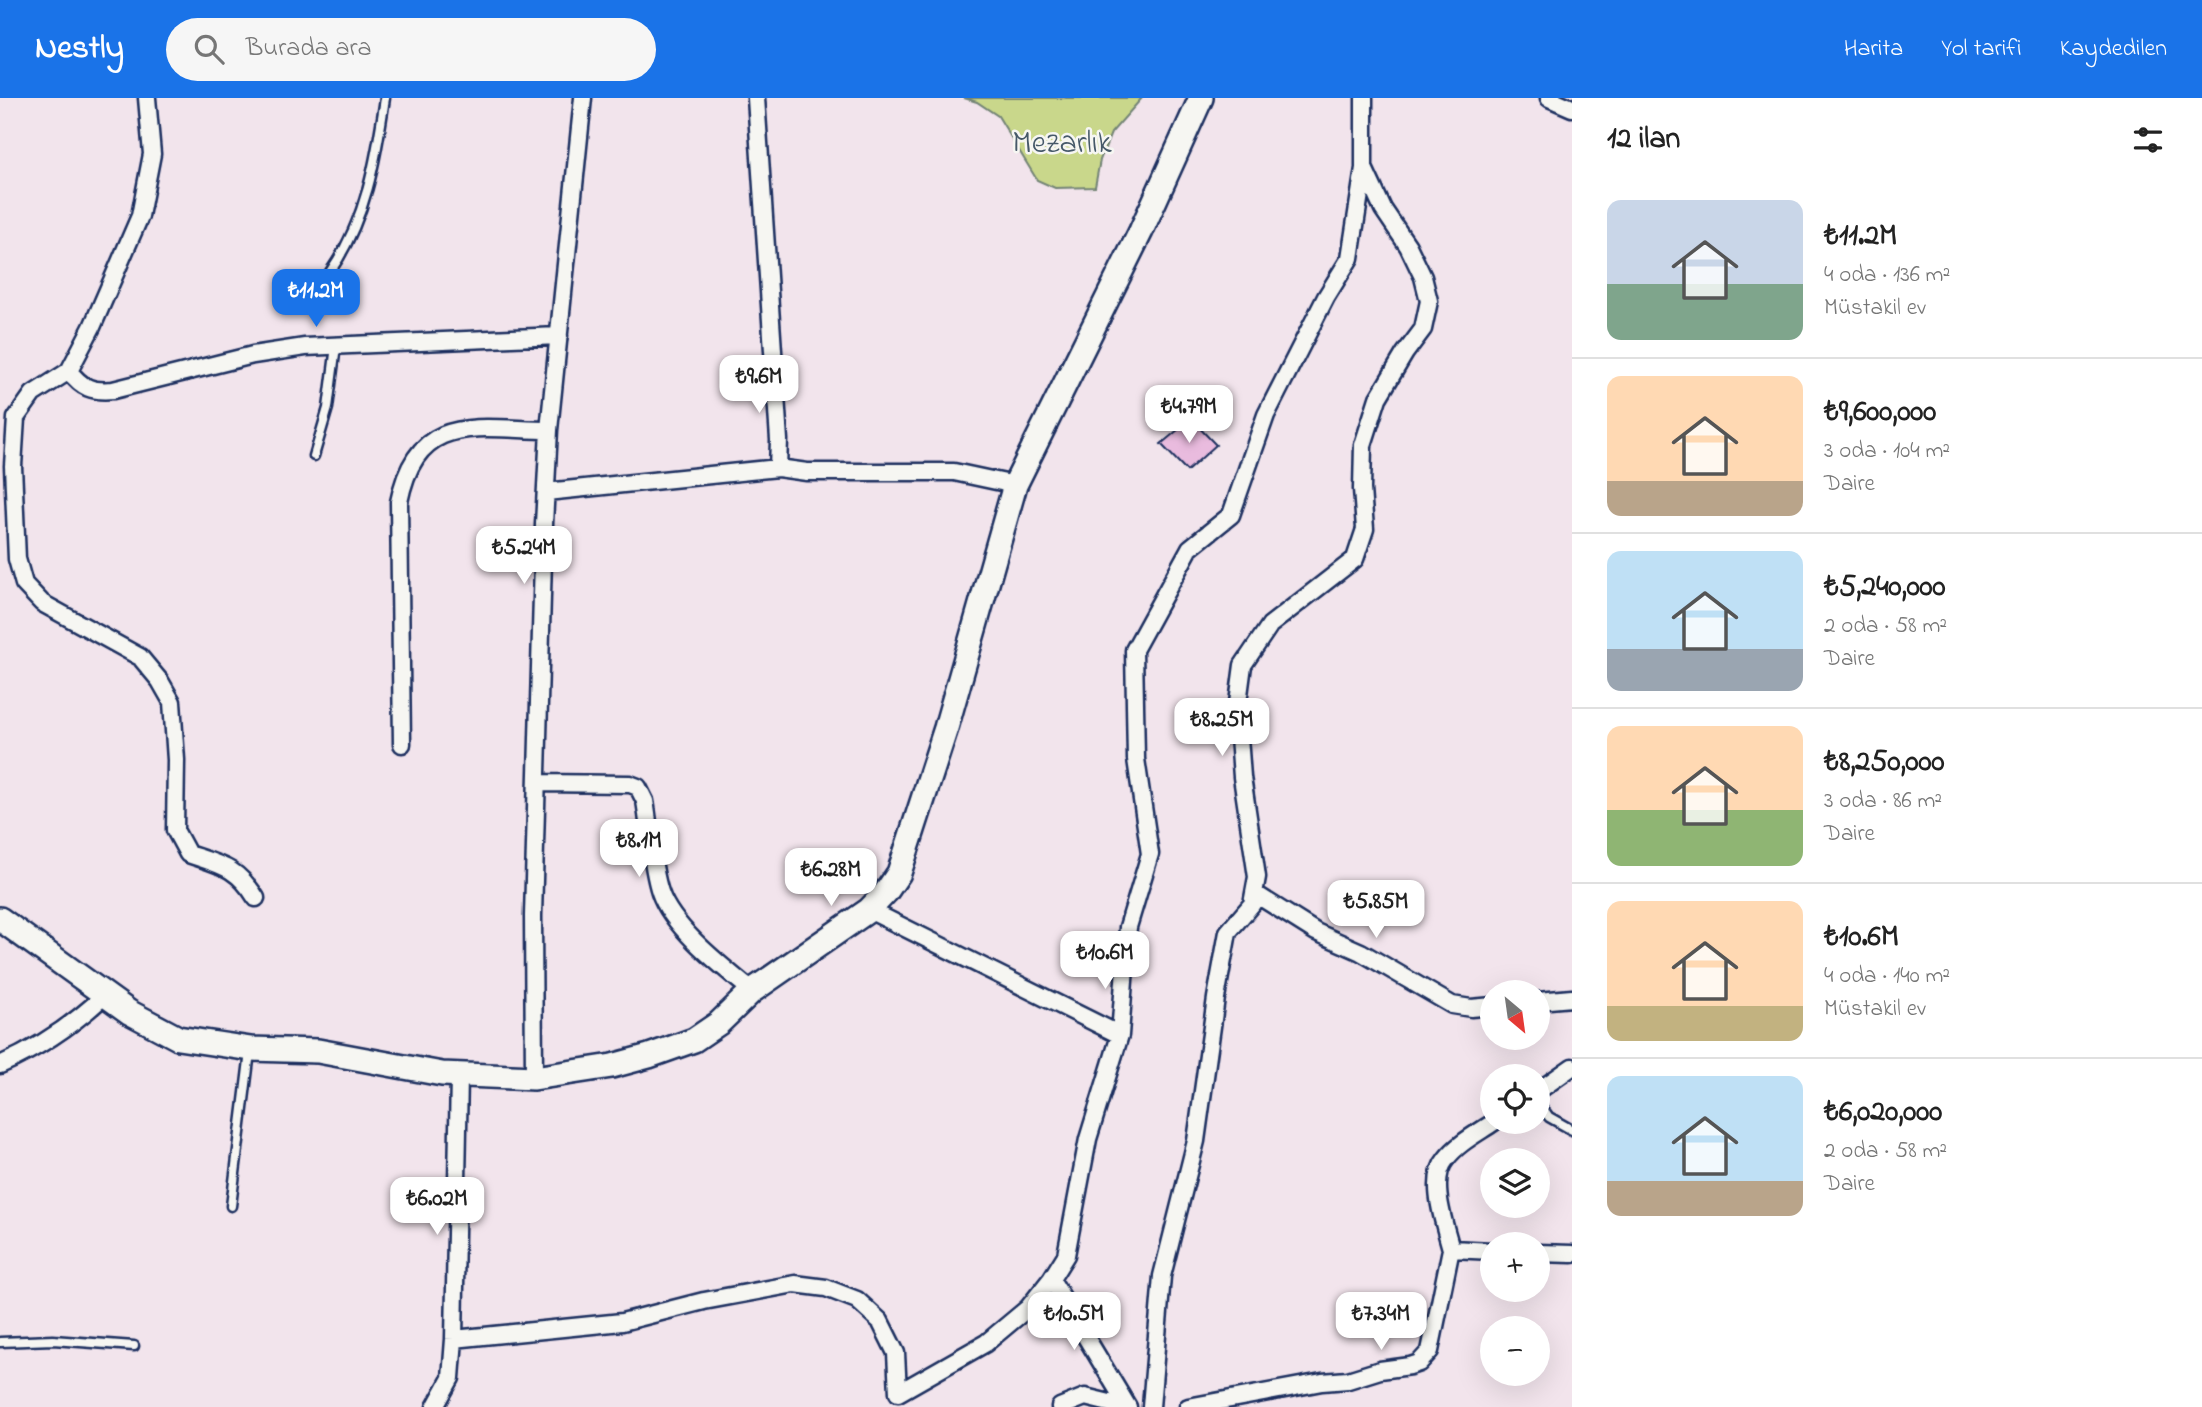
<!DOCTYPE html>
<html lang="tr">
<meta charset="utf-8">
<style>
:root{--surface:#fff;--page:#f6f6f6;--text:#222;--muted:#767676;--line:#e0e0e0;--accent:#1a73e8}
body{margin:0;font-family:"Indie Flower",sans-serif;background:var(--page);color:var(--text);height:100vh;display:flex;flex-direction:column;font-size:26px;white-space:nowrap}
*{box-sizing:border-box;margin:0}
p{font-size:23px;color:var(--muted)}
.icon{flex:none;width:38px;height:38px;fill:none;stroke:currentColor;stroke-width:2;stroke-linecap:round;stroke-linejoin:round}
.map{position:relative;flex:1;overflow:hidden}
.details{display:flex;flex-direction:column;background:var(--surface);width:630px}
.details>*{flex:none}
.needle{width:46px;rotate:151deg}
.fabs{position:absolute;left:1480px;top:882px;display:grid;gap:14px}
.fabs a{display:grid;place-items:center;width:70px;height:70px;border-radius:50%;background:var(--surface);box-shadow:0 7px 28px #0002;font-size:35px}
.price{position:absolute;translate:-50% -60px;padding:0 16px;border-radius:14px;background:#fff;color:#222;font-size:23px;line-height:46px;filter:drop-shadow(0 2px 4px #0008)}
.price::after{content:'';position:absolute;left:50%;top:42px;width:21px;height:16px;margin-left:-10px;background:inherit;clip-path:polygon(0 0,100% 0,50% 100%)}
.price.current{background:var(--accent);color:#fff}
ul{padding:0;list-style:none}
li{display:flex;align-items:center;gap:21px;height:175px;padding:0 35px}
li+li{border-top:2px solid var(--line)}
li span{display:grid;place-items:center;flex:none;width:196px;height:140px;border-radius:14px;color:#555}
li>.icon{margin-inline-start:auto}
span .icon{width:84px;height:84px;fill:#fffc;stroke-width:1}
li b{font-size:30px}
h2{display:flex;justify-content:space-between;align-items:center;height:84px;padding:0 35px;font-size:30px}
header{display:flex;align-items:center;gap:42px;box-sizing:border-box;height:98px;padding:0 35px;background:var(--accent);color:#fff}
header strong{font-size:33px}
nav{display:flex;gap:38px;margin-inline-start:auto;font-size:24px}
.search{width:490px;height:63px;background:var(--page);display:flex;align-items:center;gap:18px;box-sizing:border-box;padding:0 24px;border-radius:38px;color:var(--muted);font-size:26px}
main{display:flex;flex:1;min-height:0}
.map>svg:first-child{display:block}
.green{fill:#c9d78b;stroke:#728374;stroke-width:2}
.building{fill:#e9bbde;stroke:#1b2f5e;stroke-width:2}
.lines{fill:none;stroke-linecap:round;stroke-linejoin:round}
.lane-casing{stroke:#1b2f5e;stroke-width:13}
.street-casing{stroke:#1b2f5e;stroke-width:21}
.secondary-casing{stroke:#1b2f5e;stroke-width:28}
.lane{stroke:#f6f6f2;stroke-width:8}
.street{stroke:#f6f6f2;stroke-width:16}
.secondary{stroke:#f6f6f2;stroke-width:23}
.labels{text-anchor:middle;stroke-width:5;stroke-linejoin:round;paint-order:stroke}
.park-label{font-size:32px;fill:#465969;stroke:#f6f6f2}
</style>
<header>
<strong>Nestly</strong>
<div class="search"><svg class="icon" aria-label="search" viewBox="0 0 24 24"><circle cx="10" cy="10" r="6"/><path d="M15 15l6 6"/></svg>Burada ara</div>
<nav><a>Harita</a><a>Yol tarifi</a><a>Kaydedilen</a></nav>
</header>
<main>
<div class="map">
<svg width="1572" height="1309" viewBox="0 0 1572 1309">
<rect width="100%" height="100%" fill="#f2e4ec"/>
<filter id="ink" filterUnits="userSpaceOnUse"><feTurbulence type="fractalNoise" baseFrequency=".0143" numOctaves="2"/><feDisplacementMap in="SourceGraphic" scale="14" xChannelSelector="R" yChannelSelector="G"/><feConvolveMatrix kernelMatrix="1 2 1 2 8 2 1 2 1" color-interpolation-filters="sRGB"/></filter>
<g filter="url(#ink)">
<!-- green -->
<path class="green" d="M964,0H1142L1111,35L1100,62L1095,89L1055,90L1037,82L998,18L977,4Z"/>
<!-- building -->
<path class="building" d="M1191,321L1216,347L1187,373L1161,346Z"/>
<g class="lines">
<!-- lane casing -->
<g class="lane-casing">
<path id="lane" d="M330,174C366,122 376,62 385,0
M314,358L328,310L336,248
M1538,1004L1549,1019L1572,1032
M231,1108L250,954
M0,1244L53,1242L134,1248"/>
</g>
<!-- street casing -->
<g class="street-casing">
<path id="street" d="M147,0L152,56L140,118L92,229L69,273L33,296L16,320L13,368L17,461L24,486L42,505L140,559L160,583L172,604L176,662L175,732L188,756C221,767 237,769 256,800
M756,0L779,342L778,370L807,374H954L1015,387
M1549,0L1572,10
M69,273C82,290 92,294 113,292L253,257L305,249L559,238
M546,394L778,370
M402,646L399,404C417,313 476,331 549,332
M537,685L630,686L638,689L645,703C650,731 651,767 660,794C672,830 723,869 752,893
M1254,795L1316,834L1361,854L1452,907L1471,910L1493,908
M869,812L1120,937
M1538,903L1572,900
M0,967C41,949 73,927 105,897
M534,980L533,818L544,426L549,332L583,0
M1538,993L1572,969
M1451,1151C1445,1127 1428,1082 1446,1061C1458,1045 1478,1035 1494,1024
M1538,1155L1572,1156
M1051,1181L1128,1309
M454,1241L622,1224L704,1203L795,1186L826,1190L857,1202L880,1223L896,1255L898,1295L986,1245L1028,1210L1051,1181L1066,1157L1088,1041L1120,937L1128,829L1150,756L1136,661L1134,552L1190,450L1231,417L1266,317L1326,199L1350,160L1364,70V0
M435,1309L451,1280L454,1241L459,978
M1060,1309L1085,1299L1126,1309
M1151,1309L1162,1178L1196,1043L1216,900L1228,834L1252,806L1257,779L1242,679L1237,612L1243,567L1270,527L1355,461L1365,431L1362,391L1363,347L1378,300L1405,255L1423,231L1429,203L1423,179L1408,148L1383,111L1364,70
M1188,1309L1322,1284L1348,1282L1380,1272L1410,1268L1419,1265L1430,1253L1451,1151L1493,1153"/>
</g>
<!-- secondary casing -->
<g class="secondary-casing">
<path id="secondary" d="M0,821L129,914L178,940L251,951L318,953L442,976L534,980L612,968L649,958L694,942L719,925L752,893L869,812L886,794L899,775L946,630L1015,387L1141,133L1201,0"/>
</g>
<!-- lane -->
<use href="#lane" class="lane"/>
<!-- street -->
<use href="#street" class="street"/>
<!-- secondary -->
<use href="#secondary" class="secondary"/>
</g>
</g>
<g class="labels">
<!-- park labels -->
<g class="park-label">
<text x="1062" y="54">Mezarlık</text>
</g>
</g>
</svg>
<div class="fabs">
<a><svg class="needle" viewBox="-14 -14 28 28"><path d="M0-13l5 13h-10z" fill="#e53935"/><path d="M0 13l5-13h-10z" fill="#767676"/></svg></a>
<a><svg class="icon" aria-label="locate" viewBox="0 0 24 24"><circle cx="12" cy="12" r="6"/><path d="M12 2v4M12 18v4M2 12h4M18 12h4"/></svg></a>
<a><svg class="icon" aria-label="layers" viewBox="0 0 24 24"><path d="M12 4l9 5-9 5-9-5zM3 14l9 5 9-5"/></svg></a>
<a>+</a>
<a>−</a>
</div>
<b class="price current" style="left:316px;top:231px">₺11.2M</b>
<b class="price" style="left:759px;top:317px">₺9.6M</b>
<b class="price" style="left:1189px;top:347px">₺4.79M</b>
<b class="price" style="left:524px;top:488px">₺5.24M</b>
<b class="price" style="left:1222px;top:660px">₺8.25M</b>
<b class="price" style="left:639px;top:781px">₺8.1M</b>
<b class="price" style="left:831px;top:810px">₺6.28M</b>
<b class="price" style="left:1376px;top:842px">₺5.85M</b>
<b class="price" style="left:1105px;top:893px">₺10.6M</b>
<b class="price" style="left:437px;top:1139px">₺6.02M</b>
<b class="price" style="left:1074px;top:1254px">₺10.5M</b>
<b class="price" style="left:1381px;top:1254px">₺7.34M</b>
</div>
<section class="details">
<h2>12 ilan<svg class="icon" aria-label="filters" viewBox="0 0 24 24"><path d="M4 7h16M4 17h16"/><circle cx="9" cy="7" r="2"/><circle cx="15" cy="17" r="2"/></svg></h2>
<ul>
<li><span style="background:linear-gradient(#c9d6e8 60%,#7fa58c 0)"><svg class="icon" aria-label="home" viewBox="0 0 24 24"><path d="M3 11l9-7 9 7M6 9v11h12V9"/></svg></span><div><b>₺11.2M</b><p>4 oda · 136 m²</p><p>Müstakil ev</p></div></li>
<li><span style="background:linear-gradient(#ffd9b3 75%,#b9a48a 0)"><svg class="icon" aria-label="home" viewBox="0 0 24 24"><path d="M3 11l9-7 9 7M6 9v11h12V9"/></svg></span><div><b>₺9,600,000</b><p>3 oda · 104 m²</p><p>Daire</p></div></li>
<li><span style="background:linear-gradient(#bfe0f5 70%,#9aa5b1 0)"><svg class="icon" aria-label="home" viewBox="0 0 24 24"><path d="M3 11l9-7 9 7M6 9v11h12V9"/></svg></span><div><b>₺5,240,000</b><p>2 oda · 58 m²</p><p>Daire</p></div></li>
<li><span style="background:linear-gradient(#ffd9b3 60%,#8fb573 0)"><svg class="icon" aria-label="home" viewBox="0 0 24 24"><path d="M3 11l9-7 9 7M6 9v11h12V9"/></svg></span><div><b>₺8,250,000</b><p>3 oda · 86 m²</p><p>Daire</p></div></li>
<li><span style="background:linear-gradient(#ffd9b3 75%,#c2b280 0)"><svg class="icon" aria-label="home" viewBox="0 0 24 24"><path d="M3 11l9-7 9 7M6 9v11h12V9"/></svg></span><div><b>₺10.6M</b><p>4 oda · 140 m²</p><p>Müstakil ev</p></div></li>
<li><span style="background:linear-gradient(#bfe0f5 75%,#b9a48a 0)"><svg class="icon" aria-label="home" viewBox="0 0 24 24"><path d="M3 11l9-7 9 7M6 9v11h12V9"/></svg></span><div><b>₺6,020,000</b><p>2 oda · 58 m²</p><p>Daire</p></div></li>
</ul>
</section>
</main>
